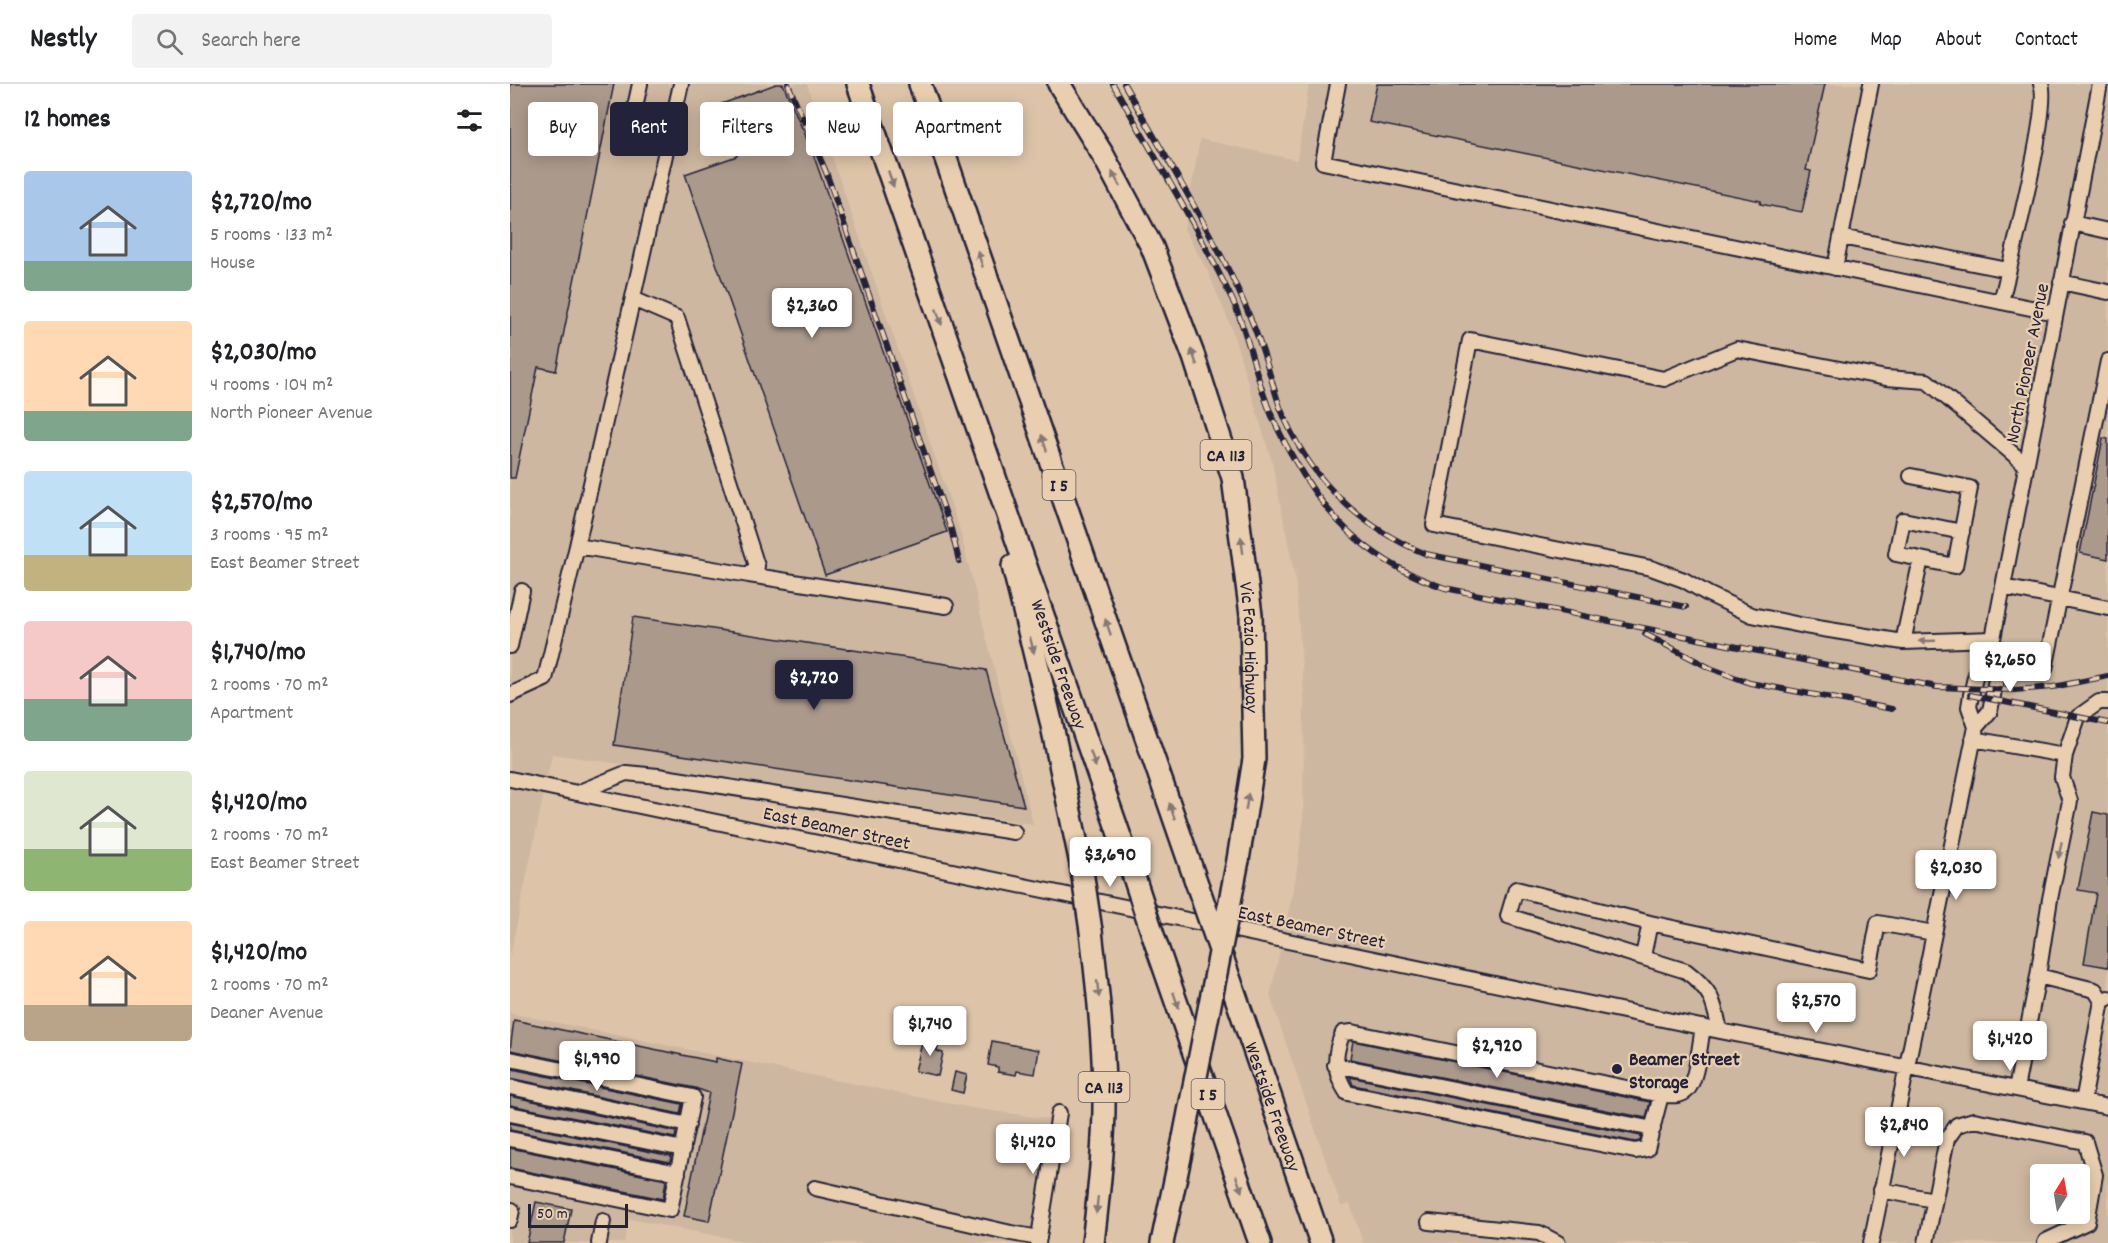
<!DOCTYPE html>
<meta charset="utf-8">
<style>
:root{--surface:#fff;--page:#f2f2f2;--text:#202124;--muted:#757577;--line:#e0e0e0;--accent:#22223b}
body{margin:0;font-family:Dekko,sans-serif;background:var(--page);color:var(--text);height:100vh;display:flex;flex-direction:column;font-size:22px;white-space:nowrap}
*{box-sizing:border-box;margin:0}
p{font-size:20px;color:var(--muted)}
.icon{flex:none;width:33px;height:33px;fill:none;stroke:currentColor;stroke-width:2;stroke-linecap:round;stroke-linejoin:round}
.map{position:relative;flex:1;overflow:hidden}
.sheet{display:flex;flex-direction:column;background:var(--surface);width:510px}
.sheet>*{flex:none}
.hud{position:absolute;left:18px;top:18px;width:570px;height:54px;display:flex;gap:12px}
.needle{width:39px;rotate:11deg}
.tools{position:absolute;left:1520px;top:1080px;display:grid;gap:12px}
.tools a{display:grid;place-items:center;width:60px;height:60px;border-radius:6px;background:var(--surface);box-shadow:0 3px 15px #0003;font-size:30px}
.scale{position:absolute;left:18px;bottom:15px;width:100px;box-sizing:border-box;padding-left:6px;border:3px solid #22223b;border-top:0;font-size:16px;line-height:21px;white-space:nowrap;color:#22223b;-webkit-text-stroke:4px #e9cfb0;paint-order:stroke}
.price{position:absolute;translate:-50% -51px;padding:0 14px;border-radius:6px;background:#fff;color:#222;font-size:20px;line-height:39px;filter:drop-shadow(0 2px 3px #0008)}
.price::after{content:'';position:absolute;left:50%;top:36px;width:18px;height:14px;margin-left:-9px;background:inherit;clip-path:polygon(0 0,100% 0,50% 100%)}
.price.selected{background:var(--accent);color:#fff}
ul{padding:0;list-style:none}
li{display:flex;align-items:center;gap:18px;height:150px;padding:0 24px}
li span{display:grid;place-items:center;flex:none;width:168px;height:120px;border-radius:6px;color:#555}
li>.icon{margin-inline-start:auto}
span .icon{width:72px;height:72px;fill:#fffc;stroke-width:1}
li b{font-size:26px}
h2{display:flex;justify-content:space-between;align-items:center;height:72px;padding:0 24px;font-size:26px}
.chip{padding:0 21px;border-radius:6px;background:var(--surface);box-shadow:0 3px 15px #0003;font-size:21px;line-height:54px}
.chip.selected{background:var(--accent);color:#fff}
header{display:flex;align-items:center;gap:36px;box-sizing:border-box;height:84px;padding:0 30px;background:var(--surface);border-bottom:2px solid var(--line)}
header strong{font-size:28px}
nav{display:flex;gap:33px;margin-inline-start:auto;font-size:21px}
.search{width:420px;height:54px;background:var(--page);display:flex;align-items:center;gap:15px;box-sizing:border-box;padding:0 21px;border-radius:6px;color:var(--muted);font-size:22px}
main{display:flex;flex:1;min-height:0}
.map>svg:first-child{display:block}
.built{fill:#ceb7a0;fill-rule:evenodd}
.building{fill:#ab998c;stroke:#22223b;stroke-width:1.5}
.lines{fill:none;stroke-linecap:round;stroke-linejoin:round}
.minor-casing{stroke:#22223b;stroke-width:18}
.highway-casing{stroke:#22223b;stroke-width:26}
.minor{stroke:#e9cfb0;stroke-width:14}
.highway{stroke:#e9cfb0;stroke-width:21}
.rail-casing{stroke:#22223b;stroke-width:6}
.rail{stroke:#e9cfb0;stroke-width:4;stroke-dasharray:11;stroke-linecap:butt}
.highway-bridge-casing{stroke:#22223b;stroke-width:26;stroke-linecap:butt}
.highway-bridge{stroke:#e9cfb0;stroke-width:21}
.oneway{fill:#867876}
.poi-dot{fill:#22223b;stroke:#e9cfb0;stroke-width:2}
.labels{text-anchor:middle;stroke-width:4.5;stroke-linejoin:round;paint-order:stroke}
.shield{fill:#e9cfb0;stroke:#5e565e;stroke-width:1.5}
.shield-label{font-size:18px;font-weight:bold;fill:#22223b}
.street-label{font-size:20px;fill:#22223b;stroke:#e9cfb0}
.poi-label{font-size:20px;font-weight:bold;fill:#22223b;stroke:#e9cfb0;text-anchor:start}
</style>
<header>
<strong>Nestly</strong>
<div class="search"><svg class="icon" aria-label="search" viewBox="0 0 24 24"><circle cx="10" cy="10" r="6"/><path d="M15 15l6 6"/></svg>Search here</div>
<nav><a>Home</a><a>Map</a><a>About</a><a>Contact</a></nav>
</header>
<main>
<section class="sheet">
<h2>12 homes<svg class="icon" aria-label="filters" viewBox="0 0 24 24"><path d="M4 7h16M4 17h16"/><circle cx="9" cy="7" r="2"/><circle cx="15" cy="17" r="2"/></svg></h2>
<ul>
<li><span style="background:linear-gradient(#a9c7e8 75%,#7fa58c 0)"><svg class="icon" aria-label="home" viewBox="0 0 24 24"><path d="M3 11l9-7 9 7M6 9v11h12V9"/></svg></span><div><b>$2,720/mo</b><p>5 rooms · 133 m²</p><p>House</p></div></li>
<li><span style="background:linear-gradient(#ffd9b3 75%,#7fa58c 0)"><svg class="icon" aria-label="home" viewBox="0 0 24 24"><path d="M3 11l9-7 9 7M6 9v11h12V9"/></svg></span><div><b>$2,030/mo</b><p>4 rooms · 104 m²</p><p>North Pioneer Avenue</p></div></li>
<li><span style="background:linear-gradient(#bfe0f5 70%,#c2b280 0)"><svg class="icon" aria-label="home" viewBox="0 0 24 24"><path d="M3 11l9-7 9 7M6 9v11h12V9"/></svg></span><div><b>$2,570/mo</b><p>3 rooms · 95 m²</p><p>East Beamer Street</p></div></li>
<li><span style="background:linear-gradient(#f6c9c9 65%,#7fa58c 0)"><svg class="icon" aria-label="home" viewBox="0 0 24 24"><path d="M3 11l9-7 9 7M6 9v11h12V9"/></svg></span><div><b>$1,740/mo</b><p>2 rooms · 70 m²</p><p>Apartment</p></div></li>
<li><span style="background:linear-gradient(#dfe7d0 65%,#8fb573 0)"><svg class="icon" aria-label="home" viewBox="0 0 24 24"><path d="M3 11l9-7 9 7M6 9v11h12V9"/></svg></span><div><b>$1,420/mo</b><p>2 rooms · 70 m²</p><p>East Beamer Street</p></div></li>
<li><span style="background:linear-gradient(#ffd9b3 70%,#b9a48a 0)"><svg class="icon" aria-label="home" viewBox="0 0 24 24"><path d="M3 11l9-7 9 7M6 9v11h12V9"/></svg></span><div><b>$1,420/mo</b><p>2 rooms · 70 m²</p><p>Deaner Avenue</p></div></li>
</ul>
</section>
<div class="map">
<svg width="1598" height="1159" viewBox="0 0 1598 1159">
<rect width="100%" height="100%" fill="#ddc4a9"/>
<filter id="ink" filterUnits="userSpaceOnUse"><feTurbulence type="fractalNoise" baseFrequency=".0167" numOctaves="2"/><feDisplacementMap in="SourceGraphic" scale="12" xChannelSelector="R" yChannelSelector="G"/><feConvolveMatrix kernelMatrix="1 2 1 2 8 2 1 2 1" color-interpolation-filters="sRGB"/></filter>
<g filter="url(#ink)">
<!-- built -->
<path class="built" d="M0,0H297L449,443L523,740L42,670L0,873Z
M799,0H1598V1159H853L840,1120L831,1122L760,912L785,798L793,739L794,609L785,493L762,378L721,243L698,188L674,145L690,55L787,76ZM1530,1090H1569V1130H1530Z
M0,929L462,1024L548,1036L523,1159H243L119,1135L114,1159H0Z"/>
<!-- building -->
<path class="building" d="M0,0H104L46,287L28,283L5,394H0Z
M266,0H273L302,67L437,448L315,491L175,90L227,72L209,21Z
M867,0H1315L1296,86L1301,87L1292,128L1250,120L1251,117L859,38Z
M1593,354L1598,355V475L1570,469Z
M123,533L476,586L514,722L104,661Z
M1583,728L1598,731V883L1574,879L1586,809L1568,806Z
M4,936L206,978V974L232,980L199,1137L174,1132L199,1009L185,1004L0,966Z
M414,951L430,954L427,967L433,969L428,992L405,987Z
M482,957L529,966L525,990L507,987L506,991L488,988V983L478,981Z
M843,957L1140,1018L1136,1034L840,975Z
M2,985L172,1020L170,1030L0,994Z
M445,988L457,991L453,1009L441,1006Z
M840,993L1131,1052L1130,1057L1125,1058L843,1001Z
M0,1012L166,1048L165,1054L0,1021Z
M0,1039L161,1072L160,1078L0,1046Z
M0,1064L156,1096L153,1115L0,1084Z
M26,1118L61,1125L54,1159H17Z"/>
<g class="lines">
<!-- minor casing -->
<g class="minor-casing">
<path id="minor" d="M130,0L121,41L129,50L158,56
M828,0L813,78L1545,229
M1562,139L1598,147
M1331,153L1498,186
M1325,184L1361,0
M1551,198L1598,208
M1491,218C1499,184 1541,22 1531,0
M1401,392L1460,404L1445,482L1386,470L1393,436L1452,448
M67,462L171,0
M239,491L436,522
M1493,503L1598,524
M1483,555L1393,558L1295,542L1242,531L1198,510L1174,496L1141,484L924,441L960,256L1154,295L1227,265L1376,294L1417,297L1516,381
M1393,558L1411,475
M0,562L12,507
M1535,585L1598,277
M0,611L35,595L67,462L239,491L247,482L167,234L123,215
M1466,643L1459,623L1461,611L1468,580L1481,565L1590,0
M1463,655L1555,671
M0,695L1210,947L1598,1023
M67,709L116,689L148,692L504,748
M1140,839L1359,886L1368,839L1424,849
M1133,872L1140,839L1006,805L998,832L1176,887C1202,907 1203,915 1210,947
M1592,917L1585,906L1528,892L1540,815L1560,717L1552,693L1555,671L1568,633L1589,618H1598
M0,975L183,1013L160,1126L0,1093
M825,981L1143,1045
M0,1003L178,1041
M1506,1005L1528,892
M1151,1011L1137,1065L1125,1067L837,1009C824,989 823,971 833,949L842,948L1151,1011C1158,1011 1168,1013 1175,1008C1187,1000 1190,958 1193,943
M1573,1018L1592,917L1598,914
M0,1030L173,1065
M0,1055L168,1089
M305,1104L501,1149L529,1154
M1371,1106L1424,1116
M0,1126H2L0,1136
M919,1138L1029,1149L1048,1159
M89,1159L93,1137
M528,1159L549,1029
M1361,1159L1466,643L1480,627L1488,585L1481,565
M1416,1159L1437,1055L1447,1041L1464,1036L1575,1058L1585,1091L1577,1138L1536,1157L1535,1159"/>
</g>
<!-- highway casing -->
<g class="highway-casing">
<g id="highway">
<path id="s1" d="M348,0L623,790"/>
<path d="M410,0L688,803"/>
<path id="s2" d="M549,0L593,71L642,163L684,273L723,394L741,531L744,675L728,776"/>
<path d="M503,482L541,637L571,780"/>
<path d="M581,847C587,899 593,951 594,1003C595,1055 589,1107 583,1159"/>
<path d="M646,860L750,1159"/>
<path id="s3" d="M712,873L811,1159"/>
<path d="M652,1159L674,1054"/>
</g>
</g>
<!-- minor -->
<use href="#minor" class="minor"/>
<!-- highway -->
<use href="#highway" class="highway"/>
<!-- rail casing -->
<g class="rail-casing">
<path id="rail" d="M278,0L316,88L441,445L449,477
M603,0C644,71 686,141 722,215C737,247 743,281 755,314C762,335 773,356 784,375C820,440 865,480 935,504L1427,603L1504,606L1543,603L1598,592
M614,0C649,62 687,123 719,187C731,211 742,236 751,262C758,282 763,303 770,323C797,392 847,442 916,470L1176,523
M1135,550L1200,584L1240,599L1382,625
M1460,611L1598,639"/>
</g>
<!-- rail -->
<use href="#rail" class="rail"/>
<!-- highway-bridge casing -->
<g class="highway-bridge-casing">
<path id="highway-bridge" d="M571,780L581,847
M623,790L646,860
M688,803L710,866
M674,1054L728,776"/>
</g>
<!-- highway-bridge -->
<use href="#highway-bridge" class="highway-bridge"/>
</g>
<!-- one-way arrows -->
<defs><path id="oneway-solid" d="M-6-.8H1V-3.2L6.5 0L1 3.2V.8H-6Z" transform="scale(1.5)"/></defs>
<g class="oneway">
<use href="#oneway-solid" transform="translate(381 95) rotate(71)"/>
<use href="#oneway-solid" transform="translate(606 95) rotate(-118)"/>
<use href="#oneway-solid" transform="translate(470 175) rotate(-109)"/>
<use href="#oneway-solid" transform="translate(429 233) rotate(71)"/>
<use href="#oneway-solid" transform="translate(684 273) rotate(-110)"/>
<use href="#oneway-solid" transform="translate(534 359) rotate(-109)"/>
<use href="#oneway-solid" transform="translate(732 461) rotate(-98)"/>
<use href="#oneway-solid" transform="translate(598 543) rotate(-109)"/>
<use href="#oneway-solid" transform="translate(1417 557) rotate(178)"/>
<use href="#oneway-solid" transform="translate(522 561) rotate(76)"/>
<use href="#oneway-solid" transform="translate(583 675) rotate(71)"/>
<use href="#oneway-solid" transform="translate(737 718) rotate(-81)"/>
<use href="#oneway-solid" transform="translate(662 727) rotate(-109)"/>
<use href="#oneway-solid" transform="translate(1550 766) rotate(101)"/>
<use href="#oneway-solid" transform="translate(588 905) rotate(83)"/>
<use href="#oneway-solid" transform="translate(666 916) rotate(71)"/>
<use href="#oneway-solid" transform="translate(729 1100) rotate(71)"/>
<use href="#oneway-solid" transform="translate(587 1121) rotate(96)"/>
</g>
</g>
<!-- markers -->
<circle class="poi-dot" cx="1107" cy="985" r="6"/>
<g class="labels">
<!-- shield labels -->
<g class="shield">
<rect x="690.5" y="356" width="51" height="30" rx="4.5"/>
<rect x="532.5" y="386" width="33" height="30" rx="4.5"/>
<rect x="568.5" y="988" width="51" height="30" rx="4.5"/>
<rect x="681.5" y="995" width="33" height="30" rx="4.5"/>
</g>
<g class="shield-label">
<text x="716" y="377">CA 113</text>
<text x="549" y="407">I 5</text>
<text x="594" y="1009">CA 113</text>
<text x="698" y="1016">I 5</text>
</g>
<!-- street labels -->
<g class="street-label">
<text transform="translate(1516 279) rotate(-79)" y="7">North Pioneer Avenue</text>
<text dy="7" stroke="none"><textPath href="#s2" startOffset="603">Vic Fazio Highway</textPath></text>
<text dy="7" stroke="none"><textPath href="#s1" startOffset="614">Westside Freeway</textPath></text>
<text transform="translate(327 743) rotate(12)" y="7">East Beamer Street</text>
<text transform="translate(802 842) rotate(12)" y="7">East Beamer Street</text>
<text dy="7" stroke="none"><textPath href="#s3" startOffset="158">Westside Freeway</textPath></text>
</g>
<!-- poi labels -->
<g class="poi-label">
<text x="1119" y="981">Beamer Street<tspan x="1119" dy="23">Storage</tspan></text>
</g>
</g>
</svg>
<div class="tools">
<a><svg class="needle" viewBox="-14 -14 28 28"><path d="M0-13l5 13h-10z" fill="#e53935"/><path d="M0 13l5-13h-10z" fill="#757577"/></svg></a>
</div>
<div class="scale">50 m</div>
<b class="price" style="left:302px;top:255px">$2,360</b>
<b class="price" style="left:1500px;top:609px">$2,650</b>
<b class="price selected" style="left:304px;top:627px">$2,720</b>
<b class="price" style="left:600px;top:804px">$3,690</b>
<b class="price" style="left:1446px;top:817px">$2,030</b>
<b class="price" style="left:1306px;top:950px">$2,570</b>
<b class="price" style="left:420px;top:973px">$1,740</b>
<b class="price" style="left:1500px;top:988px">$1,420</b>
<b class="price" style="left:987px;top:995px">$2,920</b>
<b class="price" style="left:87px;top:1008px">$1,990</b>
<b class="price" style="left:1394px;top:1074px">$2,840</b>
<b class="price" style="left:523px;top:1091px">$1,420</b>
<div class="hud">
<a class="chip">Buy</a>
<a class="chip selected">Rent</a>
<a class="chip">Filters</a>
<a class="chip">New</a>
<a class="chip">Apartment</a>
</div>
</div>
</main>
